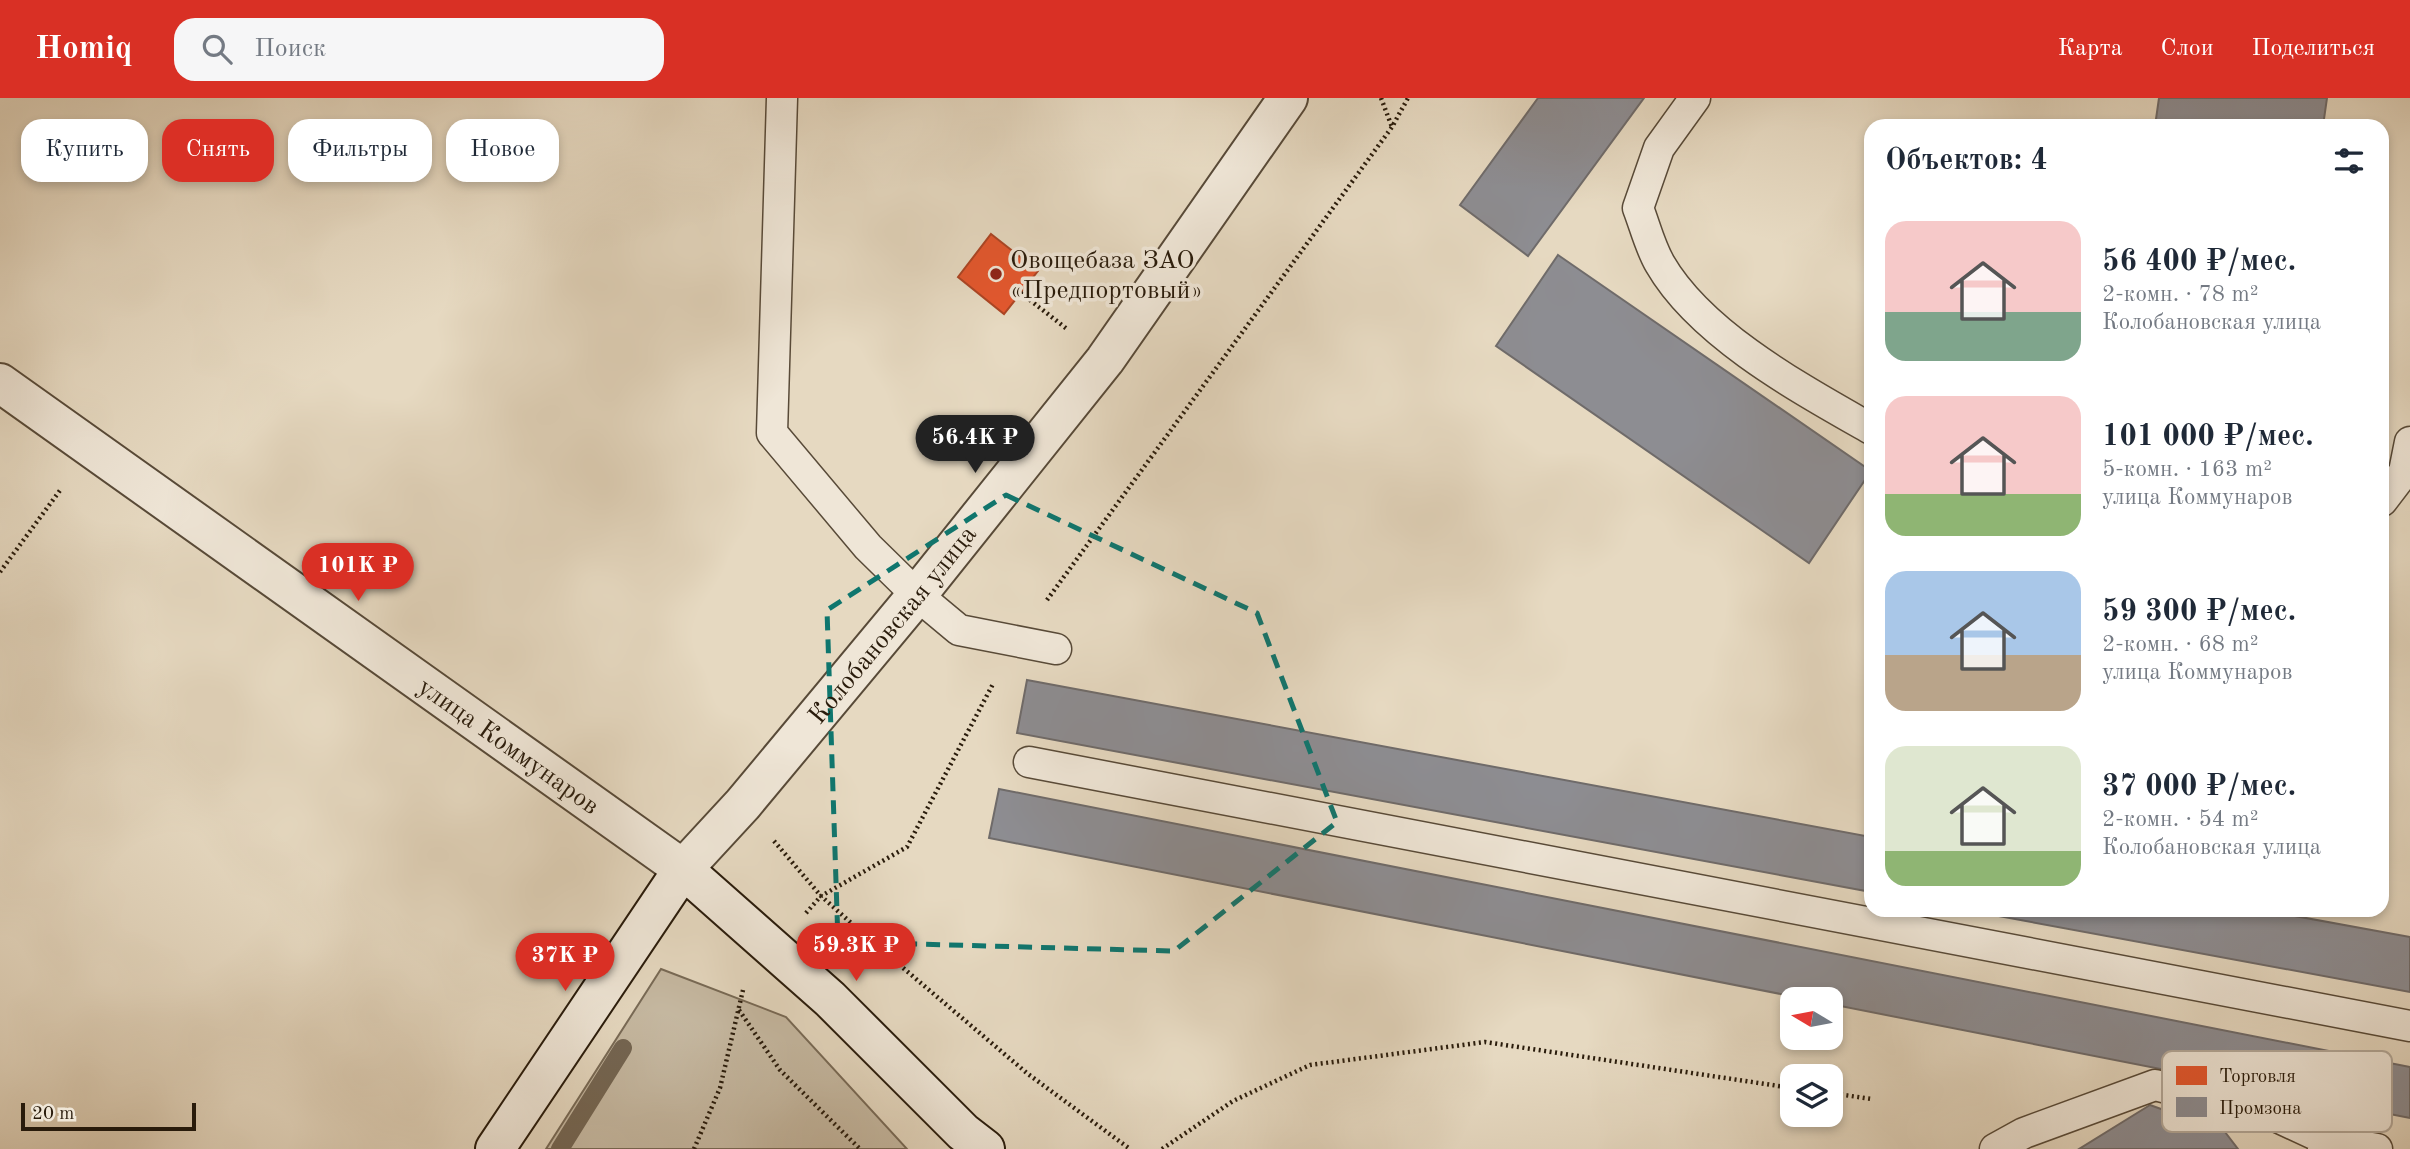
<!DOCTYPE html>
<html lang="ru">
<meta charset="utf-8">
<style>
:root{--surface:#fff;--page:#f6f6f7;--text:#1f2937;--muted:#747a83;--accent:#d93025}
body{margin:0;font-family:"Old Standard TT",serif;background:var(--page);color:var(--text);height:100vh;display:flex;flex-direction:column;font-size:26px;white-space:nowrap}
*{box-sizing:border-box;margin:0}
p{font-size:23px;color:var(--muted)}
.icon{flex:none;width:38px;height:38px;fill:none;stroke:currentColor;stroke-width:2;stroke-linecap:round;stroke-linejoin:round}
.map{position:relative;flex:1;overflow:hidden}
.side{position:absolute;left:1864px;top:21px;width:525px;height:798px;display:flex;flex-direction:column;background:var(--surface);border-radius:21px;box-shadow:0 4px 10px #0003}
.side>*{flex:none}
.top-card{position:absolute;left:21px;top:21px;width:665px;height:63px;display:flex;gap:14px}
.needle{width:46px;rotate:280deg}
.fabs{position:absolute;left:1780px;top:889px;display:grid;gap:14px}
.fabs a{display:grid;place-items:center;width:63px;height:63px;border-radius:14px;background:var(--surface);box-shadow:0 4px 10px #0003;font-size:35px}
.scale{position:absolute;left:21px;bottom:18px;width:175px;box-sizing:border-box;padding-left:7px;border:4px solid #291b0b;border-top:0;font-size:19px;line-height:24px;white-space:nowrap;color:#291b0b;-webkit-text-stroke:5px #efe6d7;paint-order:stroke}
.price{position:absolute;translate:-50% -60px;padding:0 16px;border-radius:24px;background:var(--accent);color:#fff;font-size:23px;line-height:46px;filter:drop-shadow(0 2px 4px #0008)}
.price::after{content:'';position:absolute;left:50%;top:42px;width:21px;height:16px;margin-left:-10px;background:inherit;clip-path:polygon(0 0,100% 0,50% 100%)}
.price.on{background:#222;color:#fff}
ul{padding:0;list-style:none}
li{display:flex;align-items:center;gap:21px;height:175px;padding:0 21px}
li span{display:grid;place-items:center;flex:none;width:196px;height:140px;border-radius:21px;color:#555}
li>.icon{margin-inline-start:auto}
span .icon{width:84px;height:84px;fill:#fffc;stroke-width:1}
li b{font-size:30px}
h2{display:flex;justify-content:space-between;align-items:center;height:84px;padding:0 21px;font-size:30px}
.tag{padding:0 24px;border-radius:21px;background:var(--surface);box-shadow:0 4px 10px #0003;font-size:24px;line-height:63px}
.tag.on{background:var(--accent);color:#fff}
header{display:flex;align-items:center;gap:42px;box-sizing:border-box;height:98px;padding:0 35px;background:var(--accent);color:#fff}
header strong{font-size:33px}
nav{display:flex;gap:38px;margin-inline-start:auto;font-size:24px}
.search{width:490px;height:63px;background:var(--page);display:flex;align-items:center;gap:18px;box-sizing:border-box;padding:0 24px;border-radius:21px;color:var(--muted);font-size:26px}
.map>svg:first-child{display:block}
.green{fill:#c6b9a2;stroke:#786a56;stroke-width:2}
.shops{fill:#e4572e;stroke:#ac4524;stroke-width:2}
.industry{fill:#8d8d92;stroke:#6f6b6a;stroke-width:2}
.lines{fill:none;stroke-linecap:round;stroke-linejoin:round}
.stream{stroke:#746653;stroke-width:18}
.lane-casing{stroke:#584a38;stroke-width:33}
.street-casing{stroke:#584a38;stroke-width:42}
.secondary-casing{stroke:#291b0b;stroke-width:42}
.path{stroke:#291b0b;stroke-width:4.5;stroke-dasharray:2 3.5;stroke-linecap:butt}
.lane{stroke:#efe6d7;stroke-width:30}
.street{stroke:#efe6d7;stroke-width:38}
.secondary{stroke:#efe6d7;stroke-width:38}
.marked{fill:none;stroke:#0f766e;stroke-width:5;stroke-dasharray:14 9;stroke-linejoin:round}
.poi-dot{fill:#8f2418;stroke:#efe6d7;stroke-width:2.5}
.labels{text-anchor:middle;stroke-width:7;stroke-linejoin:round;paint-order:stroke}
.poi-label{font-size:26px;fill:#291b0b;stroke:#efe6d7;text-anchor:start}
.street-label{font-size:26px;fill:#291b0b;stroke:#efe6d7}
.key{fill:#efe6d7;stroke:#b4a99a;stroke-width:2}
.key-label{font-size:19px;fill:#291b0b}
</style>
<header>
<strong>Homiq</strong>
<div class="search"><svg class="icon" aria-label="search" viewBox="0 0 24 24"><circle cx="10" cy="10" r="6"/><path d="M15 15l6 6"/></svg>Поиск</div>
<nav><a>Карта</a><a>Слои</a><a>Поделиться</a></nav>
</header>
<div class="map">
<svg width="2410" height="1051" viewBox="0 0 2410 1051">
<rect width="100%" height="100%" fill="#e6d9c1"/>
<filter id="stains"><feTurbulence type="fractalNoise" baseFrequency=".00286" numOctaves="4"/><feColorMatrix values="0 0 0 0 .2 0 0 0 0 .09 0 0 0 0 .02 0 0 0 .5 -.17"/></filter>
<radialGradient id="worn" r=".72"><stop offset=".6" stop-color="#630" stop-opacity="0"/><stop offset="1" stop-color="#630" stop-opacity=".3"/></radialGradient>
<!-- green -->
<path class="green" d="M661,871L786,919L907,1051H546Z"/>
<!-- shops -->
<path class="shops" d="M991,136L1038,173L1004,216L958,179Z"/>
<!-- industry -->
<path class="industry" d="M1538,0H1644L1528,158L1460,107Z
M2159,0H2327L2323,28H2155Z
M1558,157L1871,373L1809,465L1496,248Z
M1027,582L1871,739V794L1017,635Z
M999,691L2410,969V1020L1830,906V901H1806L989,740Z
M1966,812H2262L2410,839V894Z
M2150,1007L2225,1034L2238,1051H2079Z"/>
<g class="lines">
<!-- stream -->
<path class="stream" d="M560,1051L623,950"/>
<!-- lane casing -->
<g class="lane-casing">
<path id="lane" d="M782,0L772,335L868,449L917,497L959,532L1056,551
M1695,0L1659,50L1638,110C1645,128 1650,149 1660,166C1701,237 1801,291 1871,331
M2382,403L2404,374L2410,344
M1029,664L2410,928
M1995,1051L2024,1035L2155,987L2273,1017L2327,1042
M2323,1051L2327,1042L2377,1051"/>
</g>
<!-- street casing -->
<g class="street-casing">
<g id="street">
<path id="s1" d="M0,285L683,771L743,706L917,497L1105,262L1288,0"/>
</g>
</g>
<!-- secondary casing -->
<g class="secondary-casing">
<path id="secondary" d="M495,1051L683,771L830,901L963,1034L985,1051"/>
</g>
<!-- path -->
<path class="path" d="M1381,0L1392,29
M1021,195L1067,231
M0,474L61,391
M1047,502L1392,29L1408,0
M774,743L821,798L869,841L1028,976L1130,1051
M806,815L821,798L907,749L993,586
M739,912L780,972L860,1051
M1830,995L1872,1001
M694,1051L720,990L743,892
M1162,1051L1233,1003L1310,967L1485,944L1792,990"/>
<!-- lane -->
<use href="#lane" class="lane"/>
<!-- street -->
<use href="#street" class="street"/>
<!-- secondary -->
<use href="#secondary" class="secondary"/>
</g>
<!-- marked area -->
<path class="marked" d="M1006,397L1257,515L1337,724L1174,853L838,844L827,512Z"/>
<!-- markers -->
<circle class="poi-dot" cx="996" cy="176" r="7"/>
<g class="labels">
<!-- poi labels -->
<g class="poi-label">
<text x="1010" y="170">Овощебаза ЗАО<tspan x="1010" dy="30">«Предпортовый»</tspan></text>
</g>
<!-- street labels -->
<g class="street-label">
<text dy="9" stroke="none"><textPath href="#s1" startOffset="1160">Колобановская улица</textPath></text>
<text dy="9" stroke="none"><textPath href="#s1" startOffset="625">улица Коммунаров</textPath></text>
</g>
</g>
<!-- legend -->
<rect x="2162" y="953" width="230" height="81" rx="10" class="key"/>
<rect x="2176" y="968" width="31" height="19" fill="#e4572e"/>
<rect x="2176" y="999" width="31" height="20" fill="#8d8d92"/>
<g class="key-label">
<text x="2219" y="984">Торговля</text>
<text x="2219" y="1016">Промзона</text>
</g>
<rect width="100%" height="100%" filter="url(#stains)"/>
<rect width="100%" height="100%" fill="url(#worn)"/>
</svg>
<div class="fabs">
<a><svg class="needle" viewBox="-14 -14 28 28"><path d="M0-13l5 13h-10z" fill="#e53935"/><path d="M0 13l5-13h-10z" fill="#747a83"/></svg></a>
<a><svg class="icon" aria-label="layers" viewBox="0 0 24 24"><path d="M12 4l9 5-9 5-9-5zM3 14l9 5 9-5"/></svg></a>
</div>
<div class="scale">20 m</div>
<b class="price on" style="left:975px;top:377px">56.4K ₽</b>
<b class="price" style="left:358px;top:505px">101K ₽</b>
<b class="price" style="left:856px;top:885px">59.3K ₽</b>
<b class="price" style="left:565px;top:895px">37K ₽</b>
<div class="top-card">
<a class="tag">Купить</a>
<a class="tag on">Снять</a>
<a class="tag">Фильтры</a>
<a class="tag">Новое</a>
</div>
<section class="side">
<h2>Объектов: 4<svg class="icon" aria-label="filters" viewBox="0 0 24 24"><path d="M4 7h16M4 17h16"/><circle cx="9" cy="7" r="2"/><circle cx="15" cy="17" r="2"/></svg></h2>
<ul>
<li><span style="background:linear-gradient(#f6c9c9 65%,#7fa58c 0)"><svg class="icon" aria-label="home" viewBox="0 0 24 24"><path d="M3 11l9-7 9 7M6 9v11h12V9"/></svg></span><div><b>56 400 ₽/мес.</b><p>2-комн. · 78 m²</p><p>Колобановская улица</p></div></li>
<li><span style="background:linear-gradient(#f6c9c9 70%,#8fb573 0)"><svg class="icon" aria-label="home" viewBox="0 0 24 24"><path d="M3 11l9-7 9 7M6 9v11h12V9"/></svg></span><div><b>101 000 ₽/мес.</b><p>5-комн. · 163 m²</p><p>улица Коммунаров</p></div></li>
<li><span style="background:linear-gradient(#a9c7e8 60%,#b9a48a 0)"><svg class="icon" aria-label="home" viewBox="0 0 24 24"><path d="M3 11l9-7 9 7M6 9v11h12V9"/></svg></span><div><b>59 300 ₽/мес.</b><p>2-комн. · 68 m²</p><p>улица Коммунаров</p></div></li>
<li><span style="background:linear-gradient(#dfe7d0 75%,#8fb573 0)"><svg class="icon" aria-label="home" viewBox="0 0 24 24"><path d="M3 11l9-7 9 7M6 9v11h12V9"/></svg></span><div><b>37 000 ₽/мес.</b><p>2-комн. · 54 m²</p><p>Колобановская улица</p></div></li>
</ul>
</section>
</div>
